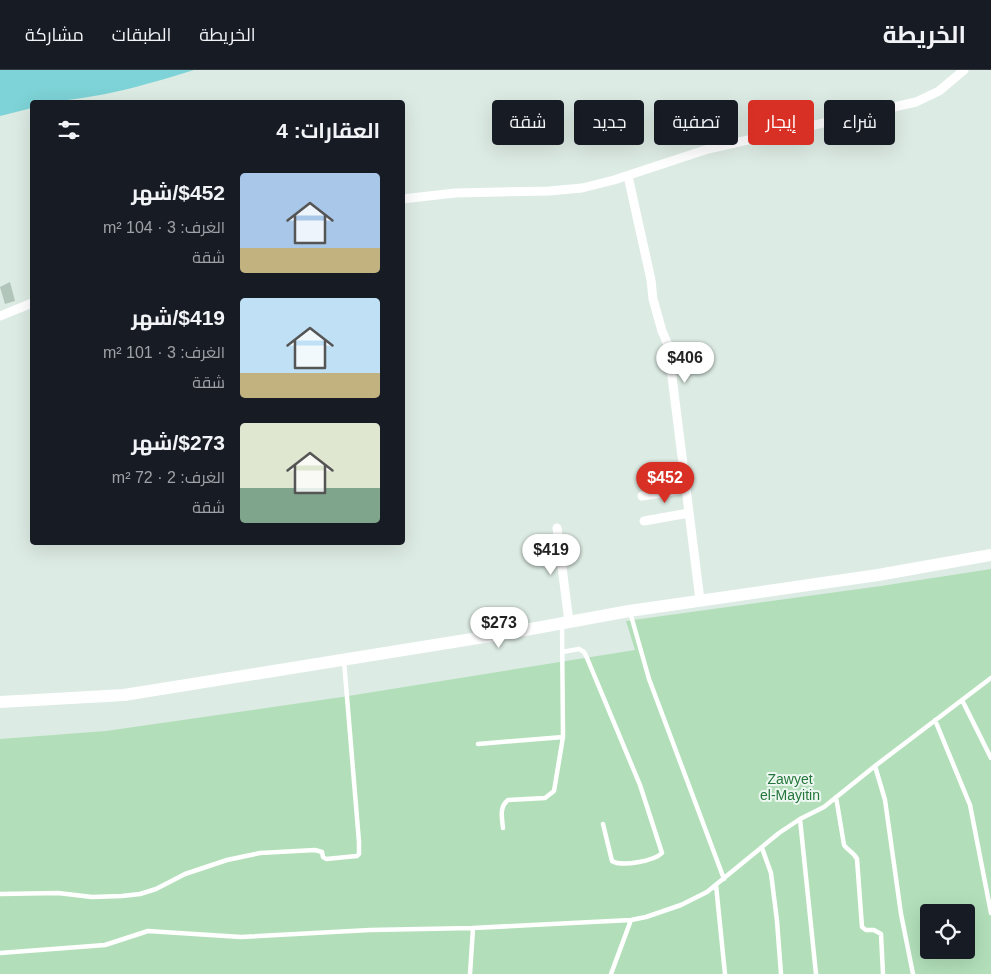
<!DOCTYPE html>
<html lang="ar">
<meta charset="utf-8">
<style>
:root{--surface:#171b24;--page:#20242c;--text:#f1f3f6;--muted:#9ea1a6;--line:#363941;--accent:#d93025}
body{margin:0;font-family:Helvetica,Cairo,sans-serif;background:var(--page);color:var(--text);direction:rtl;height:100vh;display:flex;flex-direction:column;font-size:19px;white-space:nowrap}
*{box-sizing:border-box;margin:0}
p{font-size:16px;color:var(--muted)}
.icon{flex:none;width:28px;height:28px;fill:none;stroke:currentColor;stroke-width:2;stroke-linecap:round;stroke-linejoin:round}
.map{position:relative;flex:1;overflow:hidden;direction:ltr}
.panel{position:absolute;left:30px;top:30px;width:375px;height:445px;display:flex;flex-direction:column;background:var(--surface);border-radius:5px;box-shadow:0 5px 20px #0002;direction:rtl}
.panel>*{flex:none}
.guide{position:absolute;left:420px;top:30px;width:475px;height:45px;direction:rtl;display:flex;gap:10px}
.tools{position:absolute;left:920px;top:834px;display:grid;gap:10px}
.tools a{display:grid;place-items:center;width:55px;height:55px;border-radius:5px;background:var(--surface);box-shadow:0 5px 20px #0002;font-size:25px}
.price{position:absolute;translate:-50% -42px;padding:0 11px;border-radius:18px;background:#fff;color:#222;font-size:16px;line-height:32px;filter:drop-shadow(0 1px 2px #0008)}
.price::after{content:'';position:absolute;left:50%;top:30px;width:15px;height:11px;margin-left:-8px;background:inherit;clip-path:polygon(0 0,100% 0,50% 100%)}
.price.on{background:var(--accent);color:#fff}
ul{padding:0;list-style:none}
li{display:flex;align-items:center;gap:15px;height:125px;padding:0 25px}
li span{display:grid;place-items:center;flex:none;width:140px;height:100px;border-radius:5px;color:#555}
li>.icon{margin-inline-start:auto}
span .icon{width:60px;height:60px;fill:#fffc;stroke-width:1}
li b{font-size:21px}
h2{display:flex;justify-content:space-between;align-items:center;height:60px;padding:0 25px;font-size:21px}
.pill{padding:0 18px;border-radius:5px;background:var(--surface);box-shadow:0 5px 20px #0002;font-size:18px;line-height:45px}
.pill.on{background:var(--accent);color:#fff}
header{display:flex;align-items:center;gap:30px;box-sizing:border-box;height:70px;padding:0 25px;background:var(--surface);border-bottom:1px solid var(--line)}
header strong{font-size:24px}
nav{display:flex;gap:28px;margin-inline-start:auto;font-size:18px}
.map>svg:first-child{display:block}
.green{fill:#b2dfb9;fill-rule:evenodd}
.water{fill:#7dd3d7}
.building{fill:#b2c5bb}
.lines{fill:none;stroke-linecap:round;stroke-linejoin:round}
.service{stroke:#fff;stroke-width:4.5}
.minor{stroke:#fff;stroke-width:9}
.secondary{stroke:#fff;stroke-width:12}
.labels{text-anchor:middle;stroke-width:4;stroke-linejoin:round;paint-order:stroke}
.park-label{font-size:14px;fill:#23763a;stroke:#edf7f1}
</style>
<header>
<strong>الخريطة</strong>
<nav><a>الخريطة</a><a>الطبقات</a><a>مشاركة</a></nav>
</header>
<div class="map">
<svg width="991" height="904" viewBox="0 0 991 904">
<rect width="100%" height="100%" fill="#dcebe3"/>
<!-- green -->
<path class="green" d="M991,499V904H0V669L106,661L342,627L635,580L626,551L881,516ZM929,842H966V880H929Z"/>
<!-- water -->
<path class="water" d="M0,0H194C142,16 88,32 32,32V38L0,46Z"/>
<!-- building -->
<path class="building" d="M10,212L15,231L5,234L0,217Z"/>
<g class="lines">
<!-- service -->
<path class="service" d="M630,542L649,609L724,809
M562,582L579,579L584,582L587,588L640,715L662,783C654,791 622,797 612,791L603,754
M962,630L991,688
M935,650L970,735L991,843
M478,674L563,667
M875,696L885,730L901,844L913,904
M836,727L844,775C848,781 854,782 857,789L862,857L866,860H874L881,864L883,904
M800,749L816,904
M503,758C502,748 499,737 508,730L545,728L554,721L563,667L562,555
M762,778L771,803L777,851L781,904
M716,815L725,904
M0,824L58,823L92,827L122,826L140,824L156,819L185,804L227,790L260,783L315,780L322,782L323,787L326,789L357,786L359,784V772L344,591
M0,883L105,875L148,861L241,867L370,860L473,858L631,850L646,847L681,835L707,822L779,763L800,749L824,737L875,696L991,608
M470,904L473,858
M611,904L631,850"/>
<!-- minor -->
<path class="minor" d="M628,106L651,210L653,229L662,261L668,275L700,530
M402,129L455,123L549,121L582,118L614,110L708,79L916,32L939,21L964,0
M0,246L32,233
M642,426L686,419
M644,451L689,443
M557,458L569,552"/>
<!-- secondary -->
<path class="secondary" d="M0,632L124,625L509,563L629,541L878,505L991,485"/>
</g>
<g class="labels">
<!-- park labels -->
<g class="park-label">
<text x="790" y="714">Zawyet<tspan x="790" dy="16">el-Mayitin</tspan></text>
</g>
</g>
</svg>
<div class="tools">
<a><svg class="icon" aria-label="locate" viewBox="0 0 24 24"><circle cx="12" cy="12" r="6"/><path d="M12 2v4M12 18v4M2 12h4M18 12h4"/></svg></a>
</div>
<b class="price" style="left:685px;top:314px">$406</b>
<b class="price on" style="left:665px;top:434px">$452</b>
<b class="price" style="left:551px;top:506px">$419</b>
<b class="price" style="left:499px;top:579px">$273</b>
<div class="guide">
<a class="pill">شراء</a>
<a class="pill on">إيجار</a>
<a class="pill">تصفية</a>
<a class="pill">جديد</a>
<a class="pill">شقة</a>
</div>
<section class="panel">
<h2>العقارات: 4<svg class="icon" aria-label="filters" viewBox="0 0 24 24"><path d="M4 7h16M4 17h16"/><circle cx="9" cy="7" r="2"/><circle cx="15" cy="17" r="2"/></svg></h2>
<ul>
<li><span style="background:linear-gradient(#a9c7e8 75%,#c2b280 0)"><svg class="icon" aria-label="home" viewBox="0 0 24 24"><path d="M3 11l9-7 9 7M6 9v11h12V9"/></svg></span><div><b>$452/شهر</b><p>الغرف: 3 · 104 m²</p><p>شقة</p></div></li>
<li><span style="background:linear-gradient(#bfe0f5 75%,#c2b280 0)"><svg class="icon" aria-label="home" viewBox="0 0 24 24"><path d="M3 11l9-7 9 7M6 9v11h12V9"/></svg></span><div><b>$419/شهر</b><p>الغرف: 3 · 101 m²</p><p>شقة</p></div></li>
<li><span style="background:linear-gradient(#dfe7d0 65%,#7fa58c 0)"><svg class="icon" aria-label="home" viewBox="0 0 24 24"><path d="M3 11l9-7 9 7M6 9v11h12V9"/></svg></span><div><b>$273/شهر</b><p>الغرف: 2 · 72 m²</p><p>شقة</p></div></li>
</ul>
</section>
</div>
